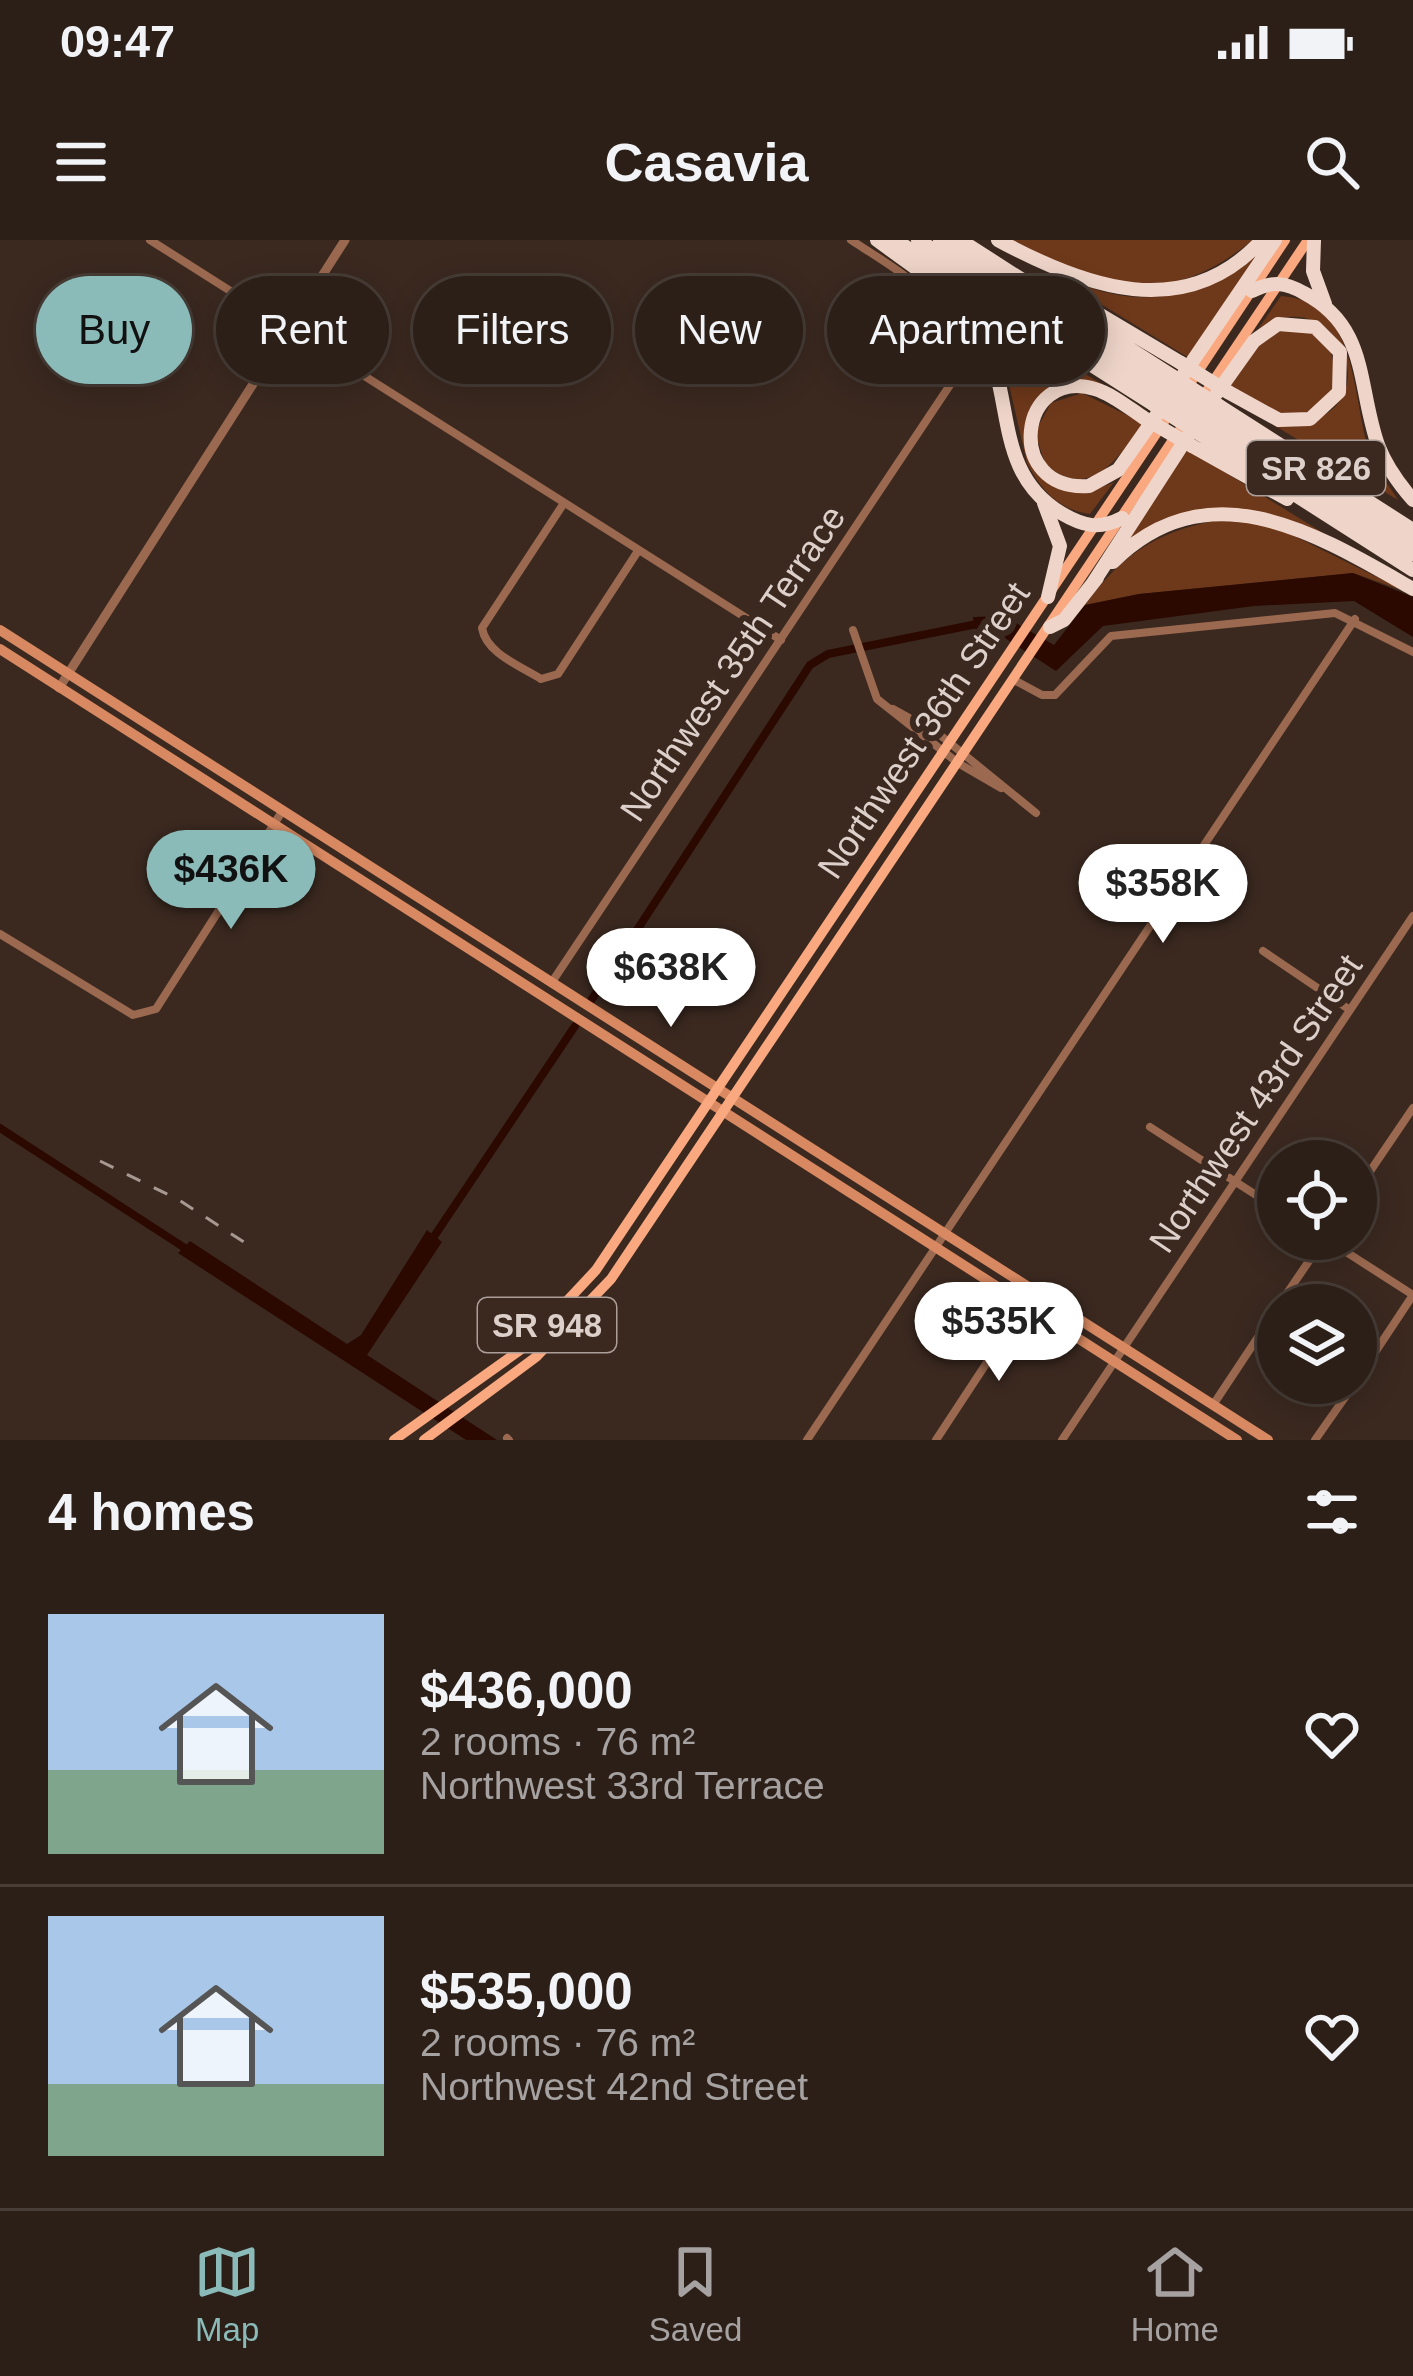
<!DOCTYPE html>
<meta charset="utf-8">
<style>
:root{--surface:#2c1f18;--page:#342721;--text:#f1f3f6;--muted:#a6a2a2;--line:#483d37;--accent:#8bbbb9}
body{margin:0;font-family:Arial,sans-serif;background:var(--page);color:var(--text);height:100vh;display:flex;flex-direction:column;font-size:45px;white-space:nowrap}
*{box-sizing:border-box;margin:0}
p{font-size:39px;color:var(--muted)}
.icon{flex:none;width:66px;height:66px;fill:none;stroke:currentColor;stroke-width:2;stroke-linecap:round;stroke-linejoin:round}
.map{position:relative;height:1200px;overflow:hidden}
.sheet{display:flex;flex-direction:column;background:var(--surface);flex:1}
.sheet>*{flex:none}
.hud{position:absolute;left:36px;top:36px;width:1341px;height:108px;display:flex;gap:24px}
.fabs{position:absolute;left:1257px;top:900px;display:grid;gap:24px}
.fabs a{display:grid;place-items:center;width:120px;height:120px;border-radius:50%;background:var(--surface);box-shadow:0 6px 30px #0003,0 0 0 3px var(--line);font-size:60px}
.price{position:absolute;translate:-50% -102px;padding:0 27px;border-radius:42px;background:#fff;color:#222;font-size:39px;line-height:78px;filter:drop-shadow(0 3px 6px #0008)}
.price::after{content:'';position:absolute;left:50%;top:72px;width:36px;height:27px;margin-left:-18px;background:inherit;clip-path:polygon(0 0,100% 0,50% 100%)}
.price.active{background:var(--accent);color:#111}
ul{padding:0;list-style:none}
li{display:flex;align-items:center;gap:36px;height:300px;padding:0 48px}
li+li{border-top:3px solid var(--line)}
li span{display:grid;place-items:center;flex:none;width:336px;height:240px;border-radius:0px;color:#555}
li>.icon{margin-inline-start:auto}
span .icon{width:144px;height:144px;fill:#fffc;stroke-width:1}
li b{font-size:51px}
h2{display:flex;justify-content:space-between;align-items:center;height:144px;padding:0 48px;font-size:51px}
.chip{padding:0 42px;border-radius:54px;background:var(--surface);box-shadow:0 6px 30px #0003,0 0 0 3px var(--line);font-size:42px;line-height:108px}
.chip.active{background:var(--accent);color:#111}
.status{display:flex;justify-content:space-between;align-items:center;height:84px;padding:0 60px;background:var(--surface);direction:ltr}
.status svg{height:33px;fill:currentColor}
header{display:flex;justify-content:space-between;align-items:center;height:156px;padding:0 48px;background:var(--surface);font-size:54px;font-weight:700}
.tabs{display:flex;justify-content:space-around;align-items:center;height:168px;border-top:3px solid var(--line);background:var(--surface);font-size:33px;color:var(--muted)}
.tabs a{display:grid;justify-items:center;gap:6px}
.tabs .active{color:var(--accent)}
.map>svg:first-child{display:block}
.green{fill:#6e381a}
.water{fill:#2b0900}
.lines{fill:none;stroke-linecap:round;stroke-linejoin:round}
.canal{stroke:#2b0900;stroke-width:8}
.minor{stroke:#9b6950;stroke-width:8}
.tertiary{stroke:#9b6950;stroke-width:9}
.secondary{stroke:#d88961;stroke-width:10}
.primary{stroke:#faa87f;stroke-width:10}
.motorway{stroke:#efd5c9;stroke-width:14}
.rail{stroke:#a79992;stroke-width:3;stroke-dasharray:15 15;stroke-linecap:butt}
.motorway-bridge{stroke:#efd5c9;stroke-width:14}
.labels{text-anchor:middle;stroke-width:12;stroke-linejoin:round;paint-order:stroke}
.shield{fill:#3b2920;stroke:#ac9e98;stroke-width:3}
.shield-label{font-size:33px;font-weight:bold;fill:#ddd0cb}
.street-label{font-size:36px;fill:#ddd0cb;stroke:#3b2920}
</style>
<div class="status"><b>09:47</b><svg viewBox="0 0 49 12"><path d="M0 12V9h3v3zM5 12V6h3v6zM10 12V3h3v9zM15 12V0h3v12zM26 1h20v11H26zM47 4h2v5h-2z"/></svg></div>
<header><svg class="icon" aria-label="menu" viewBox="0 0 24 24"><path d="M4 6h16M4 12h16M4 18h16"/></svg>Casavia<svg class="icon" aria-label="search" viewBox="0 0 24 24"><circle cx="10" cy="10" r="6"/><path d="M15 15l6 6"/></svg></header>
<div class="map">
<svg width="1413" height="1200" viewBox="0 0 1413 1200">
<rect width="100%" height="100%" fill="#3b2920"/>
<!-- green -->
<path class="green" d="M1012,0H1253C1163,72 1105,48 1012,0Z
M1019,14C1084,51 1135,72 1209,45C1225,38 1243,20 1256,17L1189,118Z
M1281,56C1360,61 1351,159 1370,213C1376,232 1388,243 1398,260L1272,184C1402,193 1343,32 1258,89Z
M974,69L1109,148L1070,142L1025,189C1023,242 1070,263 1114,242L1090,274C1059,270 1041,250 1027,223L1004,123Z
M1284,89C1330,90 1336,109 1334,151L1313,172L1279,175L1228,145L1266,96Z
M1082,153L1143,183C1119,218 1089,263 1045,224L1035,192L1051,163Z
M1186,208L1341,304C1259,264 1206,250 1126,303Z
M1227,279L1268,283L1407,352L1353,333L1139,354L1085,365C1123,312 1163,288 1227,279Z"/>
<!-- water -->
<path class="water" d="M1353,333L1413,357V397L1354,361L1254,366L1103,386L1056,431L997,393L975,395L973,377L1004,376L1054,405L1085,365L1139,354Z
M427,990L442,1002L367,1115L497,1200H466L178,1013L190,1001L347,1104L361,1095Z"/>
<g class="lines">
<!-- canal -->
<path class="canal" d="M592,759L810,425L828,414L982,383
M0,888L191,1012
M429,1004L575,786"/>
<!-- minor -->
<path class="minor" d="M150,0L781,400
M564,263L482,388C486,413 520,426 541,439L558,434L638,311
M853,390L877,459L958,523L1001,548
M1014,440L1042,455H1055L1111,396L1335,373L1413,412
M893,469L940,495L1036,573
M0,694L133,775L156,769L283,570
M1263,711L1350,770
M552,742L958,133C974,72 894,28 851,0
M1150,887L1278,969
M1356,952L1413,868
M1326,999L1413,1055
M1279,1065L1324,999
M1356,1141L1413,1055
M1213,1165L1278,1067
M507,1198L509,1200
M807,1200L1355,379
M936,1200L1034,1051
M1062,1200L1413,676
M1315,1200L1355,1143"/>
<!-- tertiary -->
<path class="tertiary" d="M59,448L345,0"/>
<!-- secondary -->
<path class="secondary" d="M0,390L1268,1200
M0,409L1237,1200"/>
<!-- primary -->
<path class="primary" d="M1185,151L1285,0
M1200,161L1308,0
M394,1200L523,1108L596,1030L1164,182
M424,1200L536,1117L611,1039L1179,191"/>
<!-- motorway -->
<path class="motorway" d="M877,0C913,27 958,53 981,93C1016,155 992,231 1061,273C1083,286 1099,290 1122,278
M895,0L1153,164
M918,0L1160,154
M940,0L1166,145
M960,0L1172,136
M998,0C1084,47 1185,84 1262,0
M1314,0L1313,31L1325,64
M1252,51C1272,41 1285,42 1304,53C1369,87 1357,145 1378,205C1386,226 1399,244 1413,260
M1064,62L1087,67L1181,123
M1173,150L1275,0
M1217,153L1254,101L1278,84L1315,87L1340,112L1339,152L1310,179L1279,180L1228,152
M1219,166L1413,290
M1213,175L1413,303
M1144,178C1129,168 1112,154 1095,149C1018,126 1003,252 1089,246L1118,230L1158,173
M1207,184L1413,314
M1200,194L1413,330
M1192,206L1287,259
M1044,263L1060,306L1048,357
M1113,322C1209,227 1317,294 1413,349
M1093,343L1188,196
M1050,387L1064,380L1097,338"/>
<!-- rail -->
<path class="rail" d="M100,921L179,960L250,1006"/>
<!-- motorway-bridge -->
<path class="motorway-bridge" d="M1181,123L1228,152
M1172,136L1219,166
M1166,145L1213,175
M1160,154L1207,184
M1153,164L1200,194
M1144,178L1192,206"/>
</g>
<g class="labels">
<!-- shield labels -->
<g class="shield">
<rect x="1247" y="201" width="138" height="54" rx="9"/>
<rect x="478" y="1058" width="138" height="54" rx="9"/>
</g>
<g class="shield-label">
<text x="1316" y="240">SR 826</text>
<text x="547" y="1097">SR 948</text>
</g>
<!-- street labels -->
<g class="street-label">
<text transform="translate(732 423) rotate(-56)" y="13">Northwest 35th Terrace</text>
<text transform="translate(923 490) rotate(-56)" y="13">Northwest 36th Street</text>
<text transform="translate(1255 863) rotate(-56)" y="13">Northwest 43rd Street</text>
</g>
</g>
</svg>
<div class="fabs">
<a><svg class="icon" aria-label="locate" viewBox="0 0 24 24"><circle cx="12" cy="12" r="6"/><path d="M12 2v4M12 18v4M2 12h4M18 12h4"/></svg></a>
<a><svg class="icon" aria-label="layers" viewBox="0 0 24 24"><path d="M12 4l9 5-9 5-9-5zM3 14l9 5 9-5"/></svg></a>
</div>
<b class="price active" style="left:231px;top:692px">$436K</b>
<b class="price" style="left:1163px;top:706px">$358K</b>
<b class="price" style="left:671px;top:790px">$638K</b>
<b class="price" style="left:999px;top:1144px">$535K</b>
<div class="hud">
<a class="chip active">Buy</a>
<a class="chip">Rent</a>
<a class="chip">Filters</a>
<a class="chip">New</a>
<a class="chip">Apartment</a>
</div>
</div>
<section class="sheet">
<h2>4 homes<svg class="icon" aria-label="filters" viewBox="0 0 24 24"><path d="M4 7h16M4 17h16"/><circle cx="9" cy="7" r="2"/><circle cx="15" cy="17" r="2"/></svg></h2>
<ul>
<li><span style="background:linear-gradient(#a9c7e8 65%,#7fa58c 0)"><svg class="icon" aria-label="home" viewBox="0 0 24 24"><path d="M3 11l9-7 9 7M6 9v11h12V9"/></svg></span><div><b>$436,000</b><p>2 rooms · 76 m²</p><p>Northwest 33rd Terrace</p></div><svg class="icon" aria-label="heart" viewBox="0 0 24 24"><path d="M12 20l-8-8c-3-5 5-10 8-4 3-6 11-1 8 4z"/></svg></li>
<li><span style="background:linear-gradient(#a9c7e8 70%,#7fa58c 0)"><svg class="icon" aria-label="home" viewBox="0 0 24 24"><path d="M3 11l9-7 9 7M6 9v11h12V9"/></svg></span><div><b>$535,000</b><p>2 rooms · 76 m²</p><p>Northwest 42nd Street</p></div><svg class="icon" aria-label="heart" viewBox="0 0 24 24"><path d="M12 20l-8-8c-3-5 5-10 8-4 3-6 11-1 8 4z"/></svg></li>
</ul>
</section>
<nav class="tabs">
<a class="active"><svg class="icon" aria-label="map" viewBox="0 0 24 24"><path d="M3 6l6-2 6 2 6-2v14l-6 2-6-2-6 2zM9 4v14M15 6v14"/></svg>Map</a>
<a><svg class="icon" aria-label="saved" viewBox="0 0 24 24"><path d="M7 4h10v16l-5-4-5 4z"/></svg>Saved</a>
<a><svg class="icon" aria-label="home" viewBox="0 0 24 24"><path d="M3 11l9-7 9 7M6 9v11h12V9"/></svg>Home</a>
</nav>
